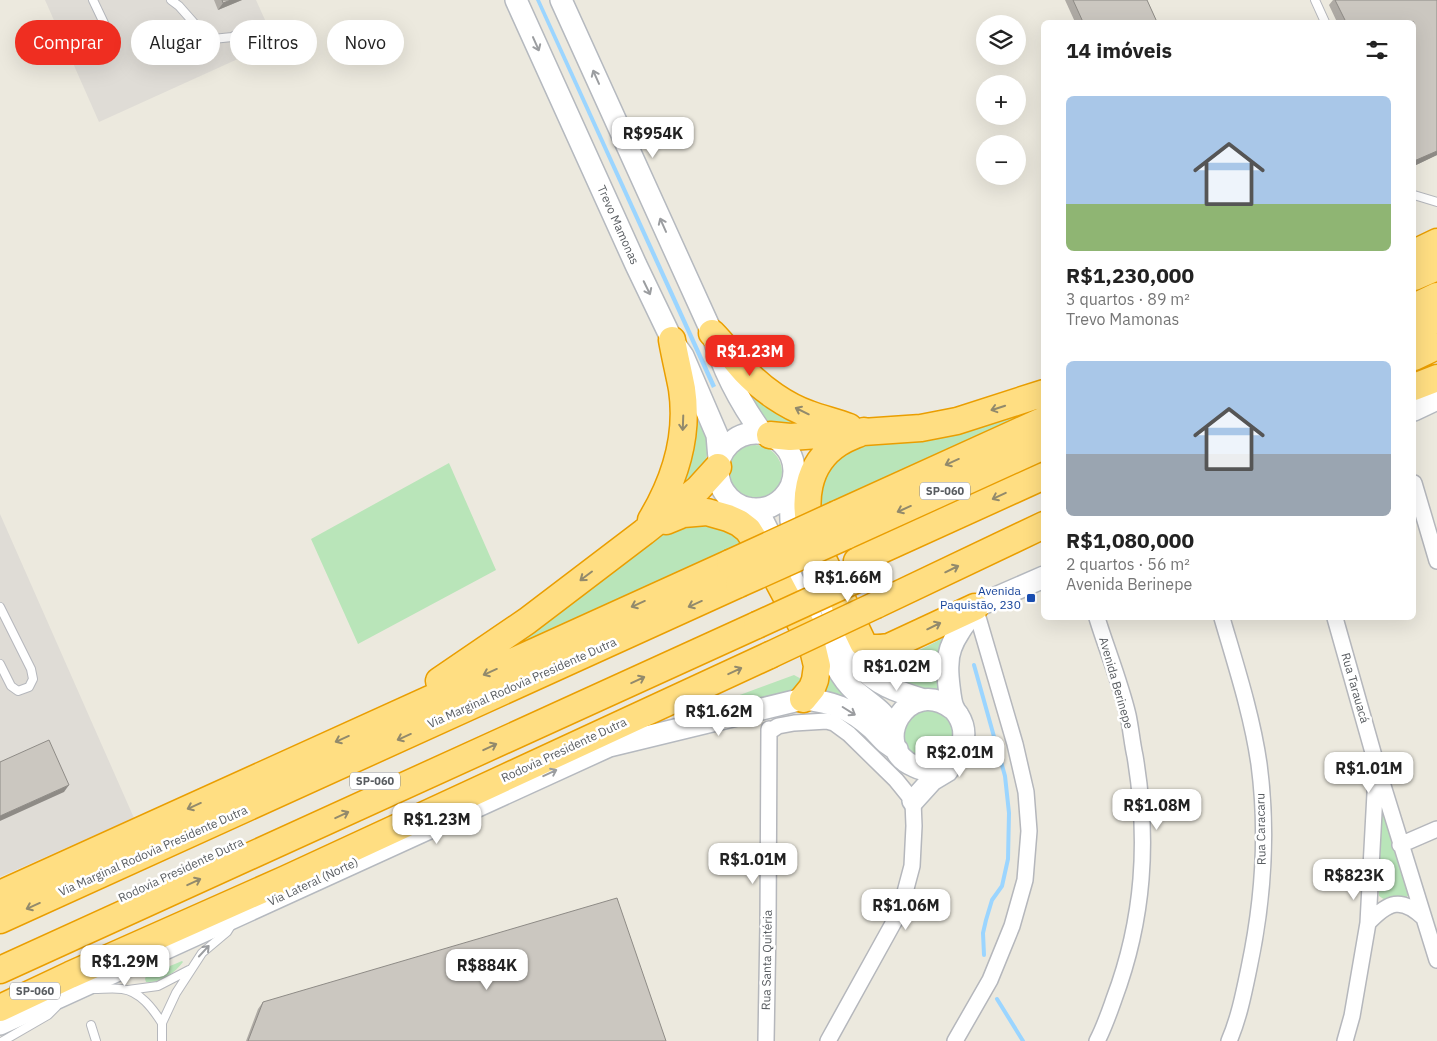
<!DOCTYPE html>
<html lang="pt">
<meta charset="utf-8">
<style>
:root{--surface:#fff;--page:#f2f2f2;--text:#222;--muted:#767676;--accent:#ef2e21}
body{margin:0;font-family:"IBM Plex Sans",sans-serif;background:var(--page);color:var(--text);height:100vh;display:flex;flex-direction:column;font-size:19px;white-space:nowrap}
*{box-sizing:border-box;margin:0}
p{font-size:16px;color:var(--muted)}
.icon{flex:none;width:28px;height:28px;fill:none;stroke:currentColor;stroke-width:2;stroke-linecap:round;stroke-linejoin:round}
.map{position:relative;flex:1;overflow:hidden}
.sheet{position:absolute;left:1041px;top:20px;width:375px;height:600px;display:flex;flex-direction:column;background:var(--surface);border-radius:8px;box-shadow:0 5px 20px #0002}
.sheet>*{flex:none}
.hud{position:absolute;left:15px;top:20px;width:475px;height:45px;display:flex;gap:10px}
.buttons{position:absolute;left:976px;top:15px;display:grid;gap:10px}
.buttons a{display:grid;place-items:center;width:50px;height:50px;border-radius:50%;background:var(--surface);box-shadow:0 5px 20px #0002;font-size:25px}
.price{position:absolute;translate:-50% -42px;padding:0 11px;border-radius:10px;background:#fff;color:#222;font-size:16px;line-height:32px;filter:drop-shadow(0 1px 2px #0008)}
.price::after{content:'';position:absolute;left:50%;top:30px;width:15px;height:11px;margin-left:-8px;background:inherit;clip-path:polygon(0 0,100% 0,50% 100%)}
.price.selected{background:var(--accent);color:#fff}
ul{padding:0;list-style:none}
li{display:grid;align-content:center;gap:10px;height:265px;padding:0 25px}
li span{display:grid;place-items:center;height:155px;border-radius:8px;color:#555}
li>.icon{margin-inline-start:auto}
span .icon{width:90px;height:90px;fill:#fffc;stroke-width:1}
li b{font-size:21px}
h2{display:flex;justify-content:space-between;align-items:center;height:60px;padding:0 25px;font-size:21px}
.tag{padding:0 18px;border-radius:22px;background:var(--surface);box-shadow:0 5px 20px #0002;font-size:18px;line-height:45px}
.tag.selected{background:var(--accent);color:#fff}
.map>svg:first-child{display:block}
.industrial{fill:#dfdcd6}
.green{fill:#b9e5b9}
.water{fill:#9bd5ff}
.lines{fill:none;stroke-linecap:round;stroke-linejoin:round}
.stream{stroke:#9bd5ff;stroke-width:4}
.lane-casing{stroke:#b5b7bc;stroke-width:10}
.street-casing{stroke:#b5b7bc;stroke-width:18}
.secondary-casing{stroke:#b5b9bf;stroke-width:24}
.highway-casing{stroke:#ea9e00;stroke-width:29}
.lane{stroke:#fff;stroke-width:8}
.street{stroke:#fff;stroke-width:15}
.secondary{stroke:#fff;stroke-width:21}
.highway{stroke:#ffde82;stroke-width:26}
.highway-bridge-casing{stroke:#ea9e00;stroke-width:29;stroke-linecap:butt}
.highway-bridge{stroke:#ffde82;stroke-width:26}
.wall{fill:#afaba5}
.shaded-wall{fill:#8e8b86}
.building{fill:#cbc7c0;stroke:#8e8b86}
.oneway{stroke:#9b9da0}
.oneway2{stroke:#928a6c}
.transit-dot{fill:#1a4fb4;stroke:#fff;stroke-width:2}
.labels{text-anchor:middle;stroke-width:5;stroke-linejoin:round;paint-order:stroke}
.shield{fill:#fff;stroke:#8a8d90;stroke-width:1}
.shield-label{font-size:11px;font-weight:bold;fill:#585c60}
.street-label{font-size:12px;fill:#585c60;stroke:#fff}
.transit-label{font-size:12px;fill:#164399;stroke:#fff;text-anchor:end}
</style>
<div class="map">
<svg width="1437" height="1041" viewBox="0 0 1437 1041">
<rect width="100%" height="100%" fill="#ece9de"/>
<!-- industrial -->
<path class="industrial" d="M45,0H256L275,42L99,122Z
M0,514L134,818L0,877Z"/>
<!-- green -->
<path class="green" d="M738,375L815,423L784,426L762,421Z
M688,394L711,446L707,447C709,469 693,479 678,494Z
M1044,400V408L911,468L818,507V489L839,450Z
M728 472a27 27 0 1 1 54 0a27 27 0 1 1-54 0Z
M449,463L496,570L358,644L311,539Z
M684,520L725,527L745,541L490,659L665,528Z
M943,638L947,641L940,689C913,698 888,676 867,664C892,665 920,650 943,638Z
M822,665L865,707L819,691Z
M794,675L807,682L799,691L648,729Z
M904 735a25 25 0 1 1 50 0a25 25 0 1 1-50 0Z
M1382,815L1386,817L1410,894L1404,899L1385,900L1379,896L1377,819Z
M182,961L183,962C175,973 161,983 146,982L145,979L146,976Z"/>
<!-- water -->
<path class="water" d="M536,0H540L716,386L712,388Z"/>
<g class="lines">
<!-- stream -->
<path class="stream" d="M974,665L1005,776L1009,813L1008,859L1002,886L992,900L986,920L983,933L984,955
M997,999L1023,1041"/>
<!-- lane casing -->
<g class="lane-casing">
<path id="lane" d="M93,0L112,40
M171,0L179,6L194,23L213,39L232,37L247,29
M1315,0L1325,22
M1414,195L1437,202
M0,607L31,669L33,679L29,687L18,691L11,686L0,664
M94,989C103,989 113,988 122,989C140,991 153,1009 162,1023
M128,990L158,986L189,970
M91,1025L96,1041
M3,1041L48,1015L56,1007
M162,1041V1023L176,993L202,953L227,932L232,924"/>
</g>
<!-- street casing -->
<g class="street-casing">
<path id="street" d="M1414,483L1437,561
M1097,618C1107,650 1120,682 1128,715C1131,729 1132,743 1135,756C1149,840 1144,919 1114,999C1109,1013 1104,1028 1097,1041
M1222,618C1236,666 1252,715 1259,764C1268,832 1263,902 1249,968C1244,992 1239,1018 1229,1041
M1335,618L1376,763L1437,960
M769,732L778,726L794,723L827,721L834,723L849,734L896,780L913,801L914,826L912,866L900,911L828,1041
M1400,845L1437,829
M1368,923C1388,902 1401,896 1424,918
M766,1041L768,925L769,729
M955,1041L990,980L1012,926L1025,880L1029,831L1026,792L1015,744L975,607
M1345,1041L1352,1016L1368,923L1376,775"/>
</g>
<!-- secondary casing -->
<g class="secondary-casing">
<path id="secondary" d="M516,0L636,265L672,340L683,356L717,435L719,459
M561,0L712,333C722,368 741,404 762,433
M1414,410L1437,399
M718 471a38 38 0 1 1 76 0a38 38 0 1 1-76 0Z
M790,489L791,521L856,663C877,685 895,691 924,700
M748,508L762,519L836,666C841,675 847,684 855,691C871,705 883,710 894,729
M953,709C906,674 868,747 914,766C922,770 931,771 940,768C952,764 961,754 963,741C965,732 963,723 958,715C957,713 955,712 954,709C950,703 947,672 948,664C948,653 953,641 959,632C965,621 970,619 975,607L1044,577
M913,801L932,780L947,771L950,766
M0,1024L609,746L803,699C833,702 850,708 873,729C881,737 886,745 897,749"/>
</g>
<!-- highway casing -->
<g class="highway-casing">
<path id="highway" d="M1414,253L1437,242
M1414,277L1437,267
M1414,307L1437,296
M1414,330L1437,319
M712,333C724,345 734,359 745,371C762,389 786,406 809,414C822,419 836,422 849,427
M1414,357L1437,346
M1414,387L1437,378
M864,431C856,435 847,438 839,443C806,464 802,503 813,538L863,643C869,650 881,648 889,647L975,607
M770,435L790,437L921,428L957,421L1044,393
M837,514L1044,420
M651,520C675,480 689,436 682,389C679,373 675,357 672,340
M666,521L683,514L707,512L728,518L739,523L748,530L768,562L812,645L817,666L815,680L812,688L803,699
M846,536L1044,446
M857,561L1044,476
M876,605L1044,525
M439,681L527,621L644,532L698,489L718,467
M0,894L730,563
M0,920L739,584
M0,970L757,625
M0,1008L70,975L286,879L770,655"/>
</g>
<!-- lane -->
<use href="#lane" class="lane"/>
<!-- street -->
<use href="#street" class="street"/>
<!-- secondary -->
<use href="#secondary" class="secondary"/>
<!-- highway -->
<use href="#highway" class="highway"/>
<!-- highway-bridge casing -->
<g class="highway-bridge-casing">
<path id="highway-bridge" d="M730,563L837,514
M739,584L846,536
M757,625L864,576
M770,655L876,605"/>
</g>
<!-- highway-bridge -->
<use href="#highway-bridge" class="highway-bridge"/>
</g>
<!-- wall -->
<path class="wall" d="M214,0H242L218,10Z
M1065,0H1147L1157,22H1075Z
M1333,0H1437V155L1414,166V22H1337L1329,5Z
M263,1002L666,1041H246L258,1009Z"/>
<!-- shaded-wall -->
<path class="shaded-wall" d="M231,0H242L218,10L223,3Z
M1437,151V155L1414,166V161Z
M69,785L64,792L0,821V816Z"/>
<!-- building -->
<path class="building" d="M222,0H231L223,3Z
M1073,0H1147L1157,22H1083Z
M1335,0H1437V151L1414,161V22H1346Z
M49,740L69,785L0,816V762Z
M617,898L666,1041H248L263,1002Z"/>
<!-- one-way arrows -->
<defs><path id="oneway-shaft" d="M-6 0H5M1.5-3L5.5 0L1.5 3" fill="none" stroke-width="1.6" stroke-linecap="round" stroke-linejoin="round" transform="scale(1.25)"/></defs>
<g class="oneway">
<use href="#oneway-shaft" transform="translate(536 44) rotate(66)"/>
<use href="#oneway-shaft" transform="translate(596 77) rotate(-114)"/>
<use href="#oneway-shaft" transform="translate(663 225) rotate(-114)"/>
<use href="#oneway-shaft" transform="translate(647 288) rotate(64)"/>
<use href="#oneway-shaft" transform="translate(849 711) rotate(32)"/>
<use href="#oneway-shaft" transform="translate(550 773) rotate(-25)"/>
<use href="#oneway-shaft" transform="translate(204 951) rotate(-47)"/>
</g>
<g class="oneway2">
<use href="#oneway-shaft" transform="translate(998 408) rotate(162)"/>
<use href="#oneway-shaft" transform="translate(802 411) rotate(-154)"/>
<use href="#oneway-shaft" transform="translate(683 423) rotate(92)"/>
<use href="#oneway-shaft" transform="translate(952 462) rotate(156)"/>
<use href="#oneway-shaft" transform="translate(999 496) rotate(155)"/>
<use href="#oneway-shaft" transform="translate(904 509) rotate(156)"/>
<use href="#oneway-shaft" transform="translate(952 569) rotate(-26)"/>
<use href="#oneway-shaft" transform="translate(586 576) rotate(143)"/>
<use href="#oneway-shaft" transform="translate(638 604) rotate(156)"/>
<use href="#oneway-shaft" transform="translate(695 604) rotate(156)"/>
<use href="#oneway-shaft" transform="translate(934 626) rotate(-26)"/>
<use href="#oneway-shaft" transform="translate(735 671) rotate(-25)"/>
<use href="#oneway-shaft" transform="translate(490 672) rotate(156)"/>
<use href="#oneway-shaft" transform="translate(638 680) rotate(-25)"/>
<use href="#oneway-shaft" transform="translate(404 737) rotate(156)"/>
<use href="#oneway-shaft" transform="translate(342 739) rotate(156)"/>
<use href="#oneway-shaft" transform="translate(490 747) rotate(-25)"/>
<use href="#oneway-shaft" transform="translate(194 806) rotate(156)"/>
<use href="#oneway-shaft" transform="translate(342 815) rotate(-25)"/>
<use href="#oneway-shaft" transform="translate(194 882) rotate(-25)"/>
<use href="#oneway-shaft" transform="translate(33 906) rotate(156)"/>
</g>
<!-- markers -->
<rect class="transit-dot" x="1026" y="593" width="10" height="10" rx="2.5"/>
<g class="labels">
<!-- shield labels -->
<g class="shield">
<rect x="920" y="482.5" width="50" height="17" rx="4"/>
<rect x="350" y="772.5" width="50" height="17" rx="4"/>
<rect x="10" y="982.5" width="50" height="17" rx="4"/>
</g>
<g class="shield-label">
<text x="945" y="495">SP-060</text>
<text x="375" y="785">SP-060</text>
<text x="35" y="995">SP-060</text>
</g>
<!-- street labels -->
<g class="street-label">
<text transform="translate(618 225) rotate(66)" y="4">Trevo Mamonas</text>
<text transform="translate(522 683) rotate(-24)" y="4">Via Marginal Rodovia Presidente Dutra</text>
<text transform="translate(1116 683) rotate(74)" y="4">Avenida Berinepe</text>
<text transform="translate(1355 688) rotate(74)" y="4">Rua Tarauacá</text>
<text transform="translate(564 750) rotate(-25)" y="4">Rodovia Presidente Dutra</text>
<text transform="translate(1261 829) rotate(-91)" y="4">Rua Caracaru</text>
<text transform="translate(153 851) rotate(-24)" y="4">Via Marginal Rodovia Presidente Dutra</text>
<text transform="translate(181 870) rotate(-25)" y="4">Rodovia Presidente Dutra</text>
<text transform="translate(313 882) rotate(-25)" y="4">Via Lateral (Norte)</text>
<text transform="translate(767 960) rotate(-89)" y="4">Rua Santa Quitéria</text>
</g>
<!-- transit labels -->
<g class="transit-label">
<text x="1021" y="595">Avenida<tspan x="1021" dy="14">Paquistão, 230</tspan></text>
</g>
</g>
</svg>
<div class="buttons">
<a><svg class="icon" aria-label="layers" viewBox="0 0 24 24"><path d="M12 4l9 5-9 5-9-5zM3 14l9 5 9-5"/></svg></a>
<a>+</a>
<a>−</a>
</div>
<b class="price" style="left:653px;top:159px">R$954K</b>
<b class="price selected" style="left:750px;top:377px">R$1.23M</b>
<b class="price" style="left:848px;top:603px">R$1.66M</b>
<b class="price" style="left:897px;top:692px">R$1.02M</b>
<b class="price" style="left:719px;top:737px">R$1.62M</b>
<b class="price" style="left:960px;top:778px">R$2.01M</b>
<b class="price" style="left:1369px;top:794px">R$1.01M</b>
<b class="price" style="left:1157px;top:831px">R$1.08M</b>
<b class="price" style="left:437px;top:845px">R$1.23M</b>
<b class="price" style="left:753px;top:885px">R$1.01M</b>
<b class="price" style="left:1354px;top:901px">R$823K</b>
<b class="price" style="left:906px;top:931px">R$1.06M</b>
<b class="price" style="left:125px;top:987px">R$1.29M</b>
<b class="price" style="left:487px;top:991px">R$884K</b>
<div class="hud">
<a class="tag selected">Comprar</a>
<a class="tag">Alugar</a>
<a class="tag">Filtros</a>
<a class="tag">Novo</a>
</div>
<section class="sheet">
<h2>14 imóveis<svg class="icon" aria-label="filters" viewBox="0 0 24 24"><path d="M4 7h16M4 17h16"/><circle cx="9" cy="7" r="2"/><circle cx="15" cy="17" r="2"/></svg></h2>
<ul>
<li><span style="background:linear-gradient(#a9c7e8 70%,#8fb573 0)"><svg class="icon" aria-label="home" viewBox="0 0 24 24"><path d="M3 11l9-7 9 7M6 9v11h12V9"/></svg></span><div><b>R$1,230,000</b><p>3 quartos · 89 m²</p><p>Trevo Mamonas</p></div></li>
<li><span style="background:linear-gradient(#a9c7e8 60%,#9aa5b1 0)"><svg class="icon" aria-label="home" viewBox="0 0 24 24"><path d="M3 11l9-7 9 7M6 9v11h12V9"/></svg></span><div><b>R$1,080,000</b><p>2 quartos · 56 m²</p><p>Avenida Berinepe</p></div></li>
</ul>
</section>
</div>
